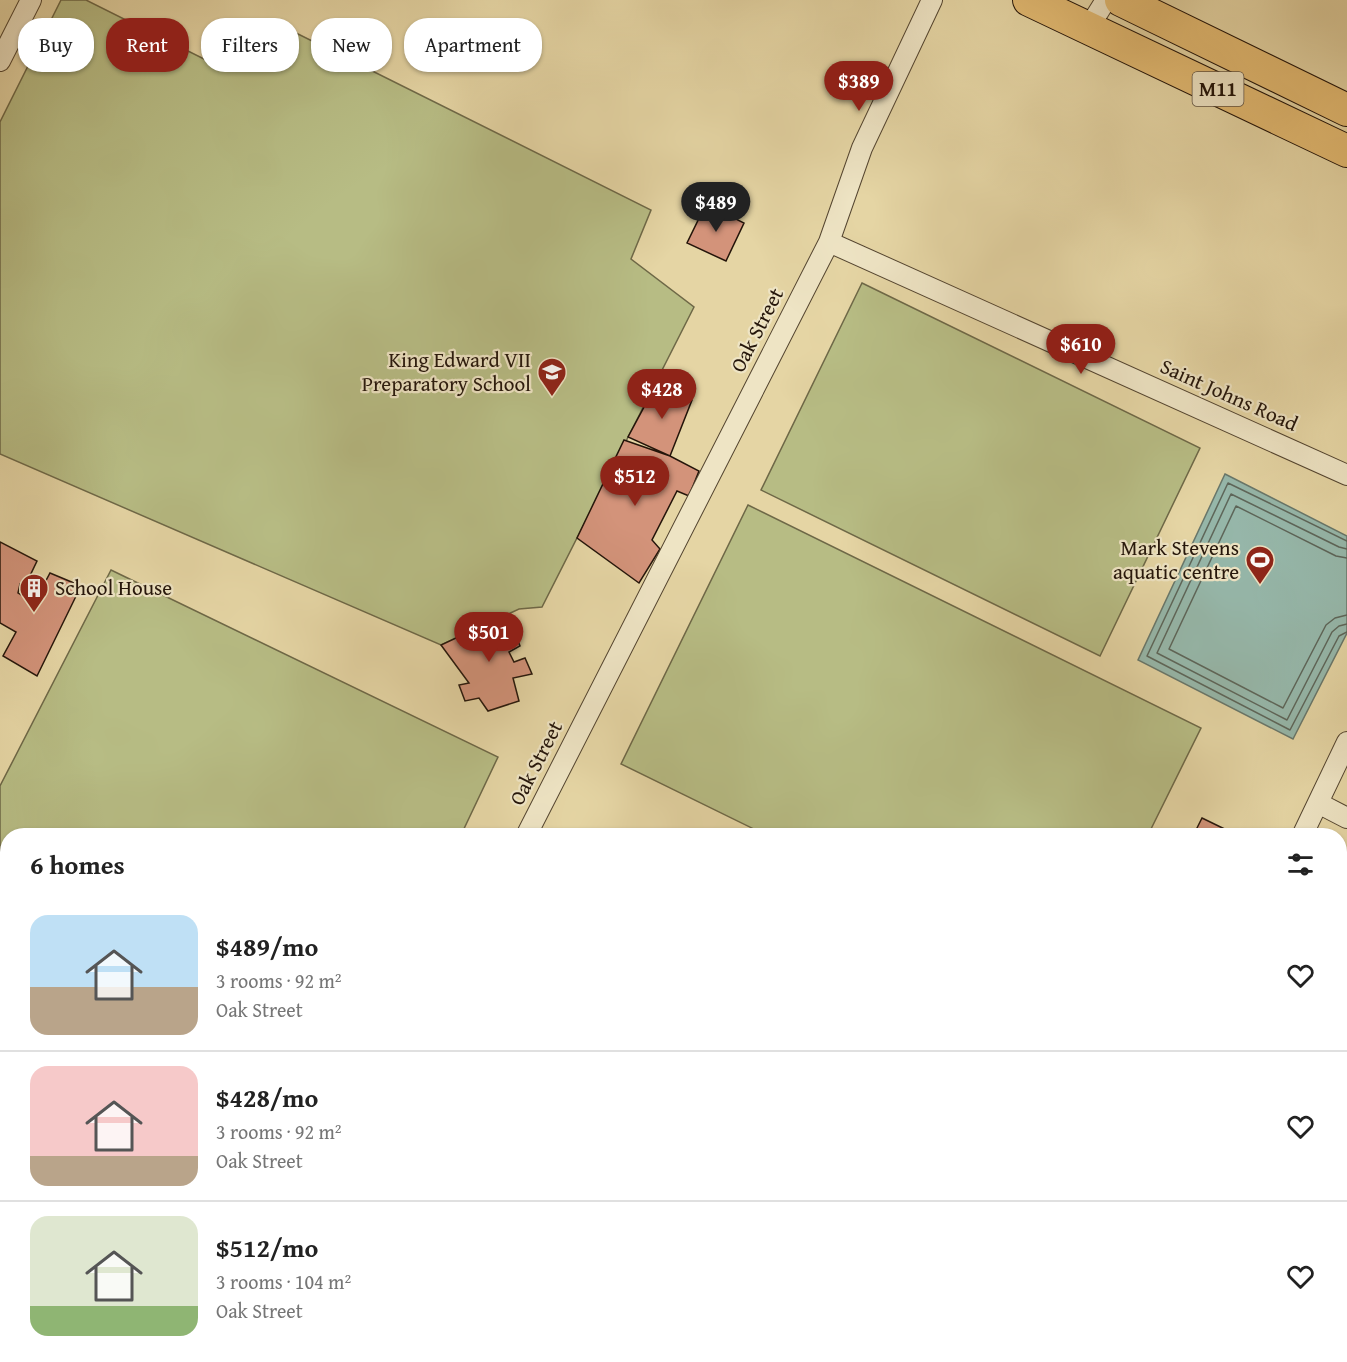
<!DOCTYPE html>
<meta charset="utf-8">
<style>
:root{--surface:#fff;--page:#f6f6f6;--text:#222;--muted:#767676;--line:#e0e0e0;--accent:#8f2418}
body{margin:0;font-family:"Gentium Book Plus",serif;background:var(--page);color:var(--text);height:100vh;display:flex;flex-direction:column;font-size:22px;white-space:nowrap}
*{box-sizing:border-box;margin:0}
p{font-size:20px;color:var(--muted)}
.icon{flex:none;width:33px;height:33px;fill:none;stroke:currentColor;stroke-width:2;stroke-linecap:round;stroke-linejoin:round}
.map{position:relative;flex:1;overflow:hidden}
.side{position:absolute;left:0px;top:828px;width:1347px;height:534px;display:flex;flex-direction:column;background:var(--surface);border-radius:24px 24px 0 0;box-shadow:0 2px 4px #0004}
.side>*{flex:none}
.banner{position:absolute;left:18px;top:18px;width:600px;height:54px;display:flex;gap:12px}
.price{position:absolute;translate:-50% -51px;padding:0 14px;border-radius:21px;background:var(--accent);color:#fff;font-size:20px;line-height:39px;filter:drop-shadow(0 2px 3px #0008)}
.price::after{content:'';position:absolute;left:50%;top:36px;width:18px;height:14px;margin-left:-9px;background:inherit;clip-path:polygon(0 0,100% 0,50% 100%)}
.price.selected{background:#222;color:#fff}
ul{padding:0;list-style:none}
li{display:flex;align-items:center;gap:18px;height:150px;padding:0 30px}
li+li{border-top:2px solid var(--line)}
li span{display:grid;place-items:center;flex:none;width:168px;height:120px;border-radius:18px;color:#555}
li>.icon{margin-inline-start:auto}
span .icon{width:72px;height:72px;fill:#fffc;stroke-width:1}
li b{font-size:26px}
h2{display:flex;justify-content:space-between;align-items:center;height:72px;padding:0 30px;font-size:26px}
.tag{padding:0 21px;border-radius:24px;background:var(--surface);box-shadow:0 2px 4px #0004;font-size:21px;line-height:54px}
.tag.selected{background:var(--accent);color:#fff}
.map>svg:first-child{display:block}
.green{fill:#b7bc84;stroke:#6e6847;stroke-width:1.5}
.water{fill:#96b8ab;stroke:#68776b;stroke-width:1.5}
.lines{fill:none;stroke-linecap:round;stroke-linejoin:round}
.shore{stroke:#5d665a;stroke-width:1.5}
.building{fill:#d3937a;stroke:#24150a;stroke-width:1.5}
.minor-casing{stroke:#544530;stroke-width:22}
.primary-casing{stroke:#24150a;stroke-width:34}
.minor{stroke:#eee4c4;stroke-width:20}
.primary{stroke:#e2ba72;stroke-width:32}
.labels{text-anchor:middle;stroke-width:4.5;stroke-linejoin:round;paint-order:stroke}
.shield{fill:#eee4c4;stroke:#615342;stroke-width:1.5}
.shield-label{font-size:20px;font-weight:bold;fill:#24150a}
.street-label{font-size:21px;fill:#24150a;stroke:#eee4c4}
.poi-label{font-size:21px;fill:#24150a;stroke:#eee4c4;text-anchor:end}
</style>
<div class="map">
<svg width="1347" height="1362" viewBox="0 0 1347 1362">
<rect width="100%" height="100%" fill="#e5d5a4"/>
<filter id="stains"><feTurbulence type="fractalNoise" baseFrequency=".00333" numOctaves="4"/><feColorMatrix values="0 0 0 0 .2 0 0 0 0 .09 0 0 0 0 .02 0 0 0 .5 -.17"/></filter>
<radialGradient id="worn" r=".72"><stop offset=".6" stop-color="#630" stop-opacity="0"/><stop offset="1" stop-color="#630" stop-opacity=".3"/></radialGradient>
<!-- green -->
<path class="green" d="M61,0H86L228,71L268,19L651,210L631,259L694,307L542,607L519,609L441,645L0,454V122Z
M862,283L1200,448L1100,656L761,490Z
M748,505L1201,728L1148,835H766L621,764Z
M111,570L498,757L461,835L8,836L7,933L0,929V786Z"/>
<!-- water -->
<path class="water" d="M1225,474L1347,536V633L1293,739L1138,660Z"/>
<g class="lines">
<!-- shore -->
<path class="shore" d="M1347,541L1228,483L1147,656L1290,730L1339,636L1347,632
M1347,549L1339,547L1231,494L1157,653L1287,720L1332,632L1339,626L1347,624
M1347,558L1336,556L1236,506L1169,649L1283,708L1326,625L1335,618L1347,615"/>
</g>
<!-- building -->
<path class="building" d="M706,204L744,223L726,261L687,243Z
M664,384L692,400L670,456L628,437L650,396L655,399Z
M624,440L670,456L699,471L689,496L677,491L652,540L660,549L639,583L577,538Z
M0,542L37,561L25,586L20,584L18,593L34,603L50,573L81,586L37,676L3,656L16,632L0,623Z
M507,614L520,646L509,652L514,662L525,658L532,674L513,678L519,701L488,711L479,698L465,701L459,685L469,683L441,645Z
M1202,818L1237,835V836H1193Z
M550,1354H785L781,1362H546Z
M826,1354H883L900,1362H823Z"/>
<g class="lines">
<!-- minor casing -->
<g class="minor-casing">
<path id="minor" d="M1089,27L1106,0
M0,61L31,0
M829,242L1347,475
M1318,803L1347,818
M526,836L829,242L862,148L932,0
M1302,836L1347,742
M0,1051L8,1058
M1340,1163L1347,1167
M341,1354L352,1362
M1047,1362L1051,1354"/>
</g>
<!-- primary casing -->
<g class="primary-casing">
<path id="primary" d="M1029,0L1347,151
M1121,0L1347,110"/>
</g>
<!-- minor -->
<use href="#minor" class="minor"/>
<!-- primary -->
<use href="#primary" class="primary"/>
</g>
<!-- icons -->
<defs>
<g id="school-pin" transform="scale(1.5)"><path d="M0 17L-7.5 6A9.5 9.5 0 1 1 7.5 6Z" fill="#8f2418" stroke="#eee4c4"/><path d="M0-5L7-2L0 1L-7-2ZM-4 1L0 2.5L4 1V4Q0 6-4 4Z" fill="#fff"/></g>
<g id="stadium-pin" transform="scale(1.5)"><path d="M0 17L-7.5 6A9.5 9.5 0 1 1 7.5 6Z" fill="#8f2418" stroke="#eee4c4"/><path d="M0-5a6.5 5 0 1 0 0 10a6.5 5 0 1 0 0-10ZM-3.5-1.8h7v3.6h-7Z" fill="#fff"/></g>
<g id="building-pin" transform="scale(1.5)"><path d="M0 17L-7.5 6A9.5 9.5 0 1 1 7.5 6Z" fill="#8f2418" stroke="#eee4c4"/><path d="M-4-6H4V6H1V3H-1V6H-4ZM-2.5-4.3h1.7v1.8h-1.7ZM.8-4.3h1.7v1.8H.8ZM-2.5-1h1.7V.8h-1.7ZM.8-1h1.7V.8H.8Z" fill="#fff"/></g>
</defs>
<g fill-rule="evenodd">
<use href="#school-pin" x="552" y="372"/>
<use href="#stadium-pin" x="1260" y="560"/>
<use href="#building-pin" x="34" y="588"/>
</g>
<g class="labels">
<!-- shield labels -->
<rect class="shield" x="1192.5" y="72" width="51" height="34" rx="4.5"/>
<g class="shield-label">
<text x="1218" y="96">M11</text>
</g>
<!-- street labels -->
<g class="street-label">
<text transform="translate(757 330) rotate(-63)" y="7">Oak Street</text>
<text transform="translate(1229 395) rotate(24)" y="7">Saint Johns Road</text>
<text transform="translate(536 763) rotate(-63)" y="7">Oak Street</text>
</g>
<!-- poi labels -->
<g class="poi-label">
<text x="531" y="367">King Edward VII<tspan x="531" dy="24">Preparatory School</tspan></text>
<text x="1239" y="555">Mark Stevens<tspan x="1239" dy="24">aquatic centre</tspan></text>
<text x="55" y="595" text-anchor="start">School House</text>
</g>
</g>
<rect width="100%" height="100%" filter="url(#stains)"/>
<rect width="100%" height="100%" fill="url(#worn)"/>
</svg>
<b class="price" style="left:859px;top:112px">$389</b>
<b class="price selected" style="left:716px;top:233px">$489</b>
<b class="price" style="left:1081px;top:375px">$610</b>
<b class="price" style="left:662px;top:420px">$428</b>
<b class="price" style="left:635px;top:507px">$512</b>
<b class="price" style="left:489px;top:663px">$501</b>
<div class="banner">
<a class="tag">Buy</a>
<a class="tag selected">Rent</a>
<a class="tag">Filters</a>
<a class="tag">New</a>
<a class="tag">Apartment</a>
</div>
<section class="side">
<h2>6 homes<svg class="icon" aria-label="filters" viewBox="0 0 24 24"><path d="M4 7h16M4 17h16"/><circle cx="9" cy="7" r="2"/><circle cx="15" cy="17" r="2"/></svg></h2>
<ul>
<li><span style="background:linear-gradient(#bfe0f5 60%,#b9a48a 0)"><svg class="icon" aria-label="home" viewBox="0 0 24 24"><path d="M3 11l9-7 9 7M6 9v11h12V9"/></svg></span><div><b>$489/mo</b><p>3 rooms · 92 m²</p><p>Oak Street</p></div><svg class="icon" aria-label="heart" viewBox="0 0 24 24"><path d="M12 20l-8-8c-3-5 5-10 8-4 3-6 11-1 8 4z"/></svg></li>
<li><span style="background:linear-gradient(#f6c9c9 75%,#b9a48a 0)"><svg class="icon" aria-label="home" viewBox="0 0 24 24"><path d="M3 11l9-7 9 7M6 9v11h12V9"/></svg></span><div><b>$428/mo</b><p>3 rooms · 92 m²</p><p>Oak Street</p></div><svg class="icon" aria-label="heart" viewBox="0 0 24 24"><path d="M12 20l-8-8c-3-5 5-10 8-4 3-6 11-1 8 4z"/></svg></li>
<li><span style="background:linear-gradient(#dfe7d0 75%,#8fb573 0)"><svg class="icon" aria-label="home" viewBox="0 0 24 24"><path d="M3 11l9-7 9 7M6 9v11h12V9"/></svg></span><div><b>$512/mo</b><p>3 rooms · 104 m²</p><p>Oak Street</p></div><svg class="icon" aria-label="heart" viewBox="0 0 24 24"><path d="M12 20l-8-8c-3-5 5-10 8-4 3-6 11-1 8 4z"/></svg></li>
</ul>
</section>
</div>
